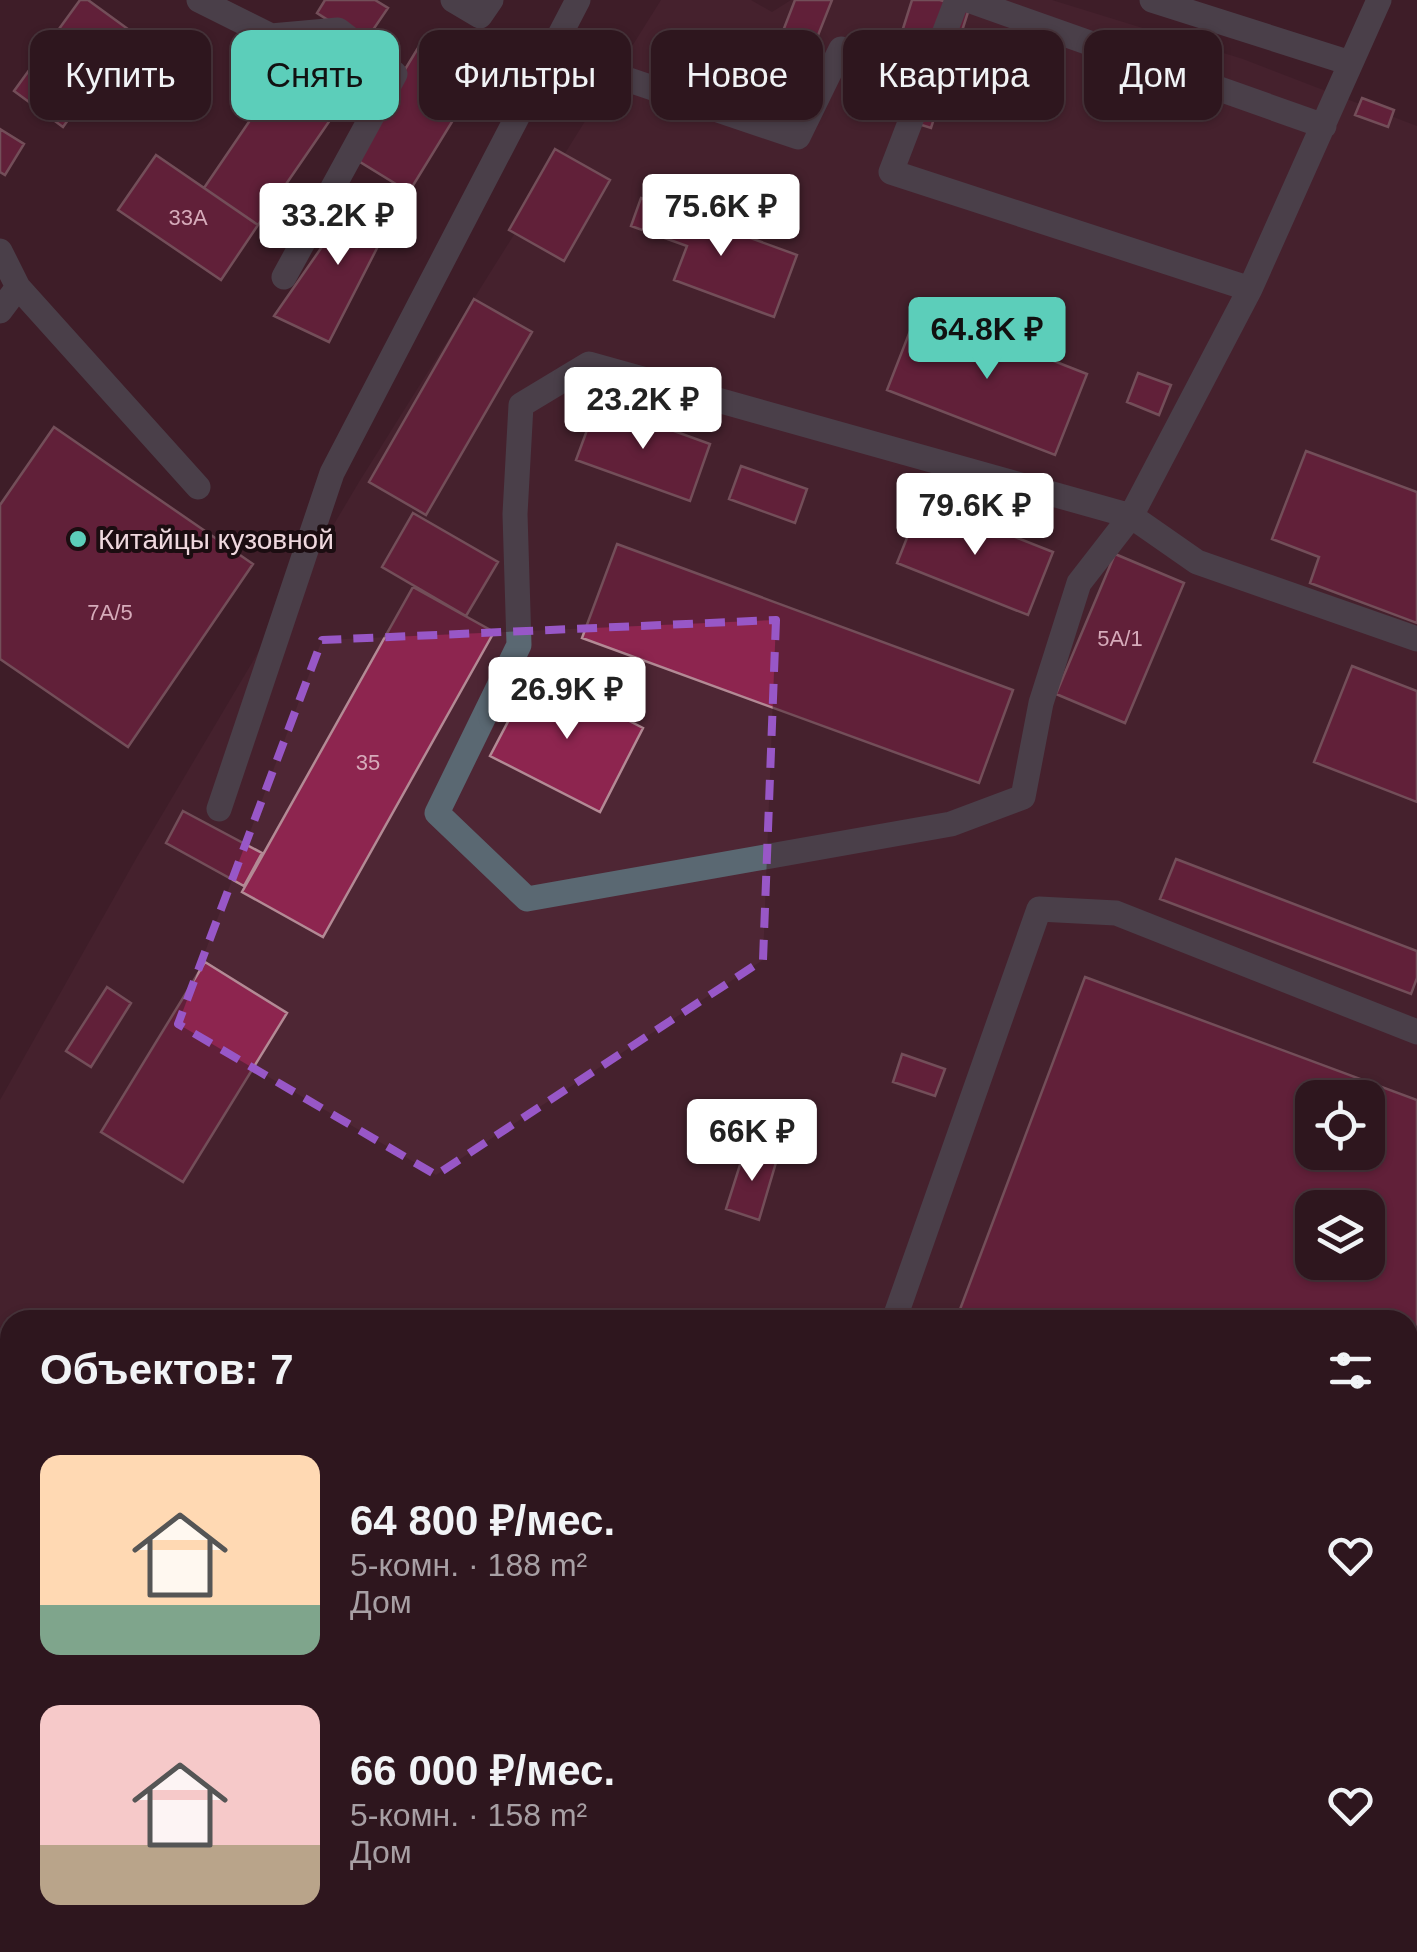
<!DOCTYPE html>
<html lang="ru">
<meta charset="utf-8">
<style>
:root{--surface:#2e161e;--page:#3a232b;--text:#f1f3f6;--muted:#a79fa4;--line:#49353c;--accent:#5cceba}
body{margin:0;font-family:Helvetica,sans-serif;background:var(--page);color:var(--text);height:100vh;display:flex;flex-direction:column;font-size:38px;white-space:nowrap}
*{box-sizing:border-box;margin:0}
p{font-size:32px;color:var(--muted)}
.icon{flex:none;width:55px;height:55px;fill:none;stroke:currentColor;stroke-width:2;stroke-linecap:round;stroke-linejoin:round}
.map{position:relative;flex:1;overflow:hidden}
.panel{position:absolute;left:0px;top:1310px;width:1418px;height:642px;display:flex;flex-direction:column;background:var(--surface);border-radius:30px 30px 0 0;box-shadow:0 2px 8px #0004,0 0 0 2px var(--line)}
.panel>*{flex:none}
.hud{position:absolute;left:30px;top:30px;width:1358px;height:90px;display:flex;gap:20px}
.fabs{position:absolute;left:1295px;top:1080px;display:grid;gap:20px}
.fabs a{display:grid;place-items:center;width:90px;height:90px;border-radius:20px;background:var(--surface);box-shadow:0 2px 8px #0004,0 0 0 2px var(--line);font-size:50px}
.price{position:absolute;translate:-50% -85px;padding:0 22px;border-radius:10px;background:#fff;color:#222;font-size:32px;line-height:65px;filter:drop-shadow(0 2px 5px #0008)}
.price::after{content:'';position:absolute;left:50%;top:60px;width:30px;height:22px;margin-left:-15px;background:inherit;clip-path:polygon(0 0,100% 0,50% 100%)}
.price.selected{background:var(--accent);color:#111}
ul{padding:0;list-style:none}
li{display:flex;align-items:center;gap:30px;height:250px;padding:0 40px}
li span{display:grid;place-items:center;flex:none;width:280px;height:200px;border-radius:20px;color:#555}
li>.icon{margin-inline-start:auto}
span .icon{width:120px;height:120px;fill:#fffc;stroke-width:1}
li b{font-size:42px}
h2{display:flex;justify-content:space-between;align-items:center;height:120px;padding:0 40px;font-size:42px}
.chip{padding:0 35px;border-radius:20px;background:var(--surface);box-shadow:0 2px 8px #0004,0 0 0 2px var(--line);font-size:35px;line-height:90px}
.chip.selected{background:var(--accent);color:#111}
.map>svg:first-child{display:block}
.built{fill:#4e2634;fill-rule:evenodd}
.building{fill:#8d254f;stroke:#b38a95;stroke-width:2.5;fill-rule:evenodd}
.lines{fill:none;stroke-linecap:round;stroke-linejoin:round}
.minor{stroke:#5a6872;stroke-width:25}
.marked{fill:none;stroke:#9857c7;stroke-width:8;stroke-dasharray:20 12;stroke-linejoin:round}
.poi-dot{fill:#5cceba;stroke:#1b0d11;stroke-width:4}
.labels{text-anchor:middle;stroke-width:8;stroke-linejoin:round;paint-order:stroke}
.number-label{font-size:22px;fill:#d6abba}
.poi-label{font-size:28px;fill:#efd8de;stroke:#1b0d11;text-anchor:start}
</style>
<div class="map">
<svg width="1417" height="1952" viewBox="0 0 1417 1952">
<rect width="100%" height="100%" fill="#3e1d28"/>
<!-- built -->
<path class="built" d="M661,0H751L772,12L791,0H1052L1243,59L1417,126V1952H0V1100L137,857L359,482ZM1312,1098H1368V1152H1312ZM1312,1208H1368V1262H1312ZM10,1320H1408V1942H10Z"/>
<!-- building -->
<path class="building" d="M80,0H88L132,32L63,127L14,91Z
M325,0H375L388,8L364,43L317,13Z
M795,0H832L815,43L783,31Z
M912,0H940L969,9L931,128L877,111Z
M424,38L482,73L409,192L352,157Z
M295,54L350,91L258,225L204,188Z
M1362,98L1394,110L1388,127L1355,115Z
M0,129L24,144L5,175L0,172Z
M555,149L610,180L564,261L509,230Z
M156,155L258,225L221,280L118,210Z
M362,189L397,209L329,342L274,316Z
M641,198L797,255L774,317L674,280L687,246L631,226Z
M474,299L532,332L426,515L369,482Z
M919,308L1087,374L1055,455L887,390Z
M1138,373L1171,385L1159,415L1127,402Z
M597,403L710,444L690,501L576,460Z
M54,427L253,564L128,747L0,659V505Z
M1306,451L1417,492V623L1310,583L1319,557L1272,539Z
M741,466L807,489L795,523L729,499Z
M922,500L1053,552L1028,615L897,563Z
M413,513L498,562L466,616L382,567Z
M617,544L1013,690L979,783L582,638Z
M1115,554L1184,583L1125,723L1056,694Z
M413,587L494,632L323,937L242,892Z
M1352,666L1417,691V802L1314,762Z
M534,672L643,728L600,812L490,756Z
M183,811L262,853L244,886L166,843Z
M1176,859L1417,951V978L1411,994L1160,899Z
M205,962L287,1013L183,1182L101,1132Z
M1085,977L1417,1100V1512L1408,1508V1320H956ZM1312,1098H1368V1152H1312ZM1312,1208H1368V1262H1312Z
M107,987L131,1003L91,1067L66,1051Z
M902,1054L945,1069L935,1096L893,1082Z
M745,1149L777,1159L759,1220L726,1209Z
M10,1384V1424L0,1431V1391Z
M10,1521V1573L8,1574L0,1553V1524Z
M1408,1866L1417,1869V1952H592L595,1942H1408Z"/>
<g class="lines">
<!-- minor -->
<path class="minor" d="M199,0L271,36L338,30L395,74L284,277
M453,0L480,16L491,0
M957,0L891,172L1250,289
M968,0L1324,126
M1152,0L1350,63
M1379,0L1250,289L1131,516L1079,583L1041,703L1023,797L951,824L527,899L437,813L519,645L515,514L521,405L589,364L1131,516L1197,562L1417,639
M552,54L798,137L841,49
M0,251L18,287L0,311
M18,287L198,487
M219,809L332,473L578,0
M894,1320L1039,909L1116,913L1417,1032
M0,1607L10,1602
M1408,1640L1417,1644
M1408,1852L1417,1856"/>
</g>
<!-- marked area -->
<path d="M0 0H1417V1952H0ZM776,620L763,960L436,1175L178,1024L322,640Z" fill="#3e1d28" fill-opacity=".55" fill-rule="evenodd"/>
<path class="marked" d="M776,620L763,960L436,1175L178,1024L322,640Z"/>
<!-- markers -->
<circle class="poi-dot" cx="78" cy="539" r="10"/>
<g class="labels">
<!-- number labels -->
<g class="number-label">
<text x="188" y="225">33А</text>
<text x="110" y="620">7А/5</text>
<text x="1120" y="646">5А/1</text>
<text x="368" y="770">35</text>
</g>
<!-- poi labels -->
<g class="poi-label">
<text x="98" y="549">Китайцы кузовной</text>
</g>
</g>
</svg>
<div class="fabs">
<a><svg class="icon" aria-label="locate" viewBox="0 0 24 24"><circle cx="12" cy="12" r="6"/><path d="M12 2v4M12 18v4M2 12h4M18 12h4"/></svg></a>
<a><svg class="icon" aria-label="layers" viewBox="0 0 24 24"><path d="M12 4l9 5-9 5-9-5zM3 14l9 5 9-5"/></svg></a>
</div>
<b class="price" style="left:721px;top:259px">75.6K ₽</b>
<b class="price" style="left:338px;top:268px">33.2K ₽</b>
<b class="price selected" style="left:987px;top:382px">64.8K ₽</b>
<b class="price" style="left:643px;top:452px">23.2K ₽</b>
<b class="price" style="left:975px;top:558px">79.6K ₽</b>
<b class="price" style="left:567px;top:742px">26.9K ₽</b>
<b class="price" style="left:752px;top:1184px">66K ₽</b>
<div class="hud">
<a class="chip">Купить</a>
<a class="chip selected">Снять</a>
<a class="chip">Фильтры</a>
<a class="chip">Новое</a>
<a class="chip">Квартира</a>
<a class="chip">Дом</a>
</div>
<section class="panel">
<h2>Объектов: 7<svg class="icon" aria-label="filters" viewBox="0 0 24 24"><path d="M4 7h16M4 17h16"/><circle cx="9" cy="7" r="2"/><circle cx="15" cy="17" r="2"/></svg></h2>
<ul>
<li><span style="background:linear-gradient(#ffd9b3 75%,#7fa58c 0)"><svg class="icon" aria-label="home" viewBox="0 0 24 24"><path d="M3 11l9-7 9 7M6 9v11h12V9"/></svg></span><div><b>64 800 ₽/мес.</b><p>5-комн. · 188 m²</p><p>Дом</p></div><svg class="icon" aria-label="heart" viewBox="0 0 24 24"><path d="M12 20l-8-8c-3-5 5-10 8-4 3-6 11-1 8 4z"/></svg></li>
<li><span style="background:linear-gradient(#f6c9c9 70%,#b9a48a 0)"><svg class="icon" aria-label="home" viewBox="0 0 24 24"><path d="M3 11l9-7 9 7M6 9v11h12V9"/></svg></span><div><b>66 000 ₽/мес.</b><p>5-комн. · 158 m²</p><p>Дом</p></div><svg class="icon" aria-label="heart" viewBox="0 0 24 24"><path d="M12 20l-8-8c-3-5 5-10 8-4 3-6 11-1 8 4z"/></svg></li>
</ul>
</section>
</div>
